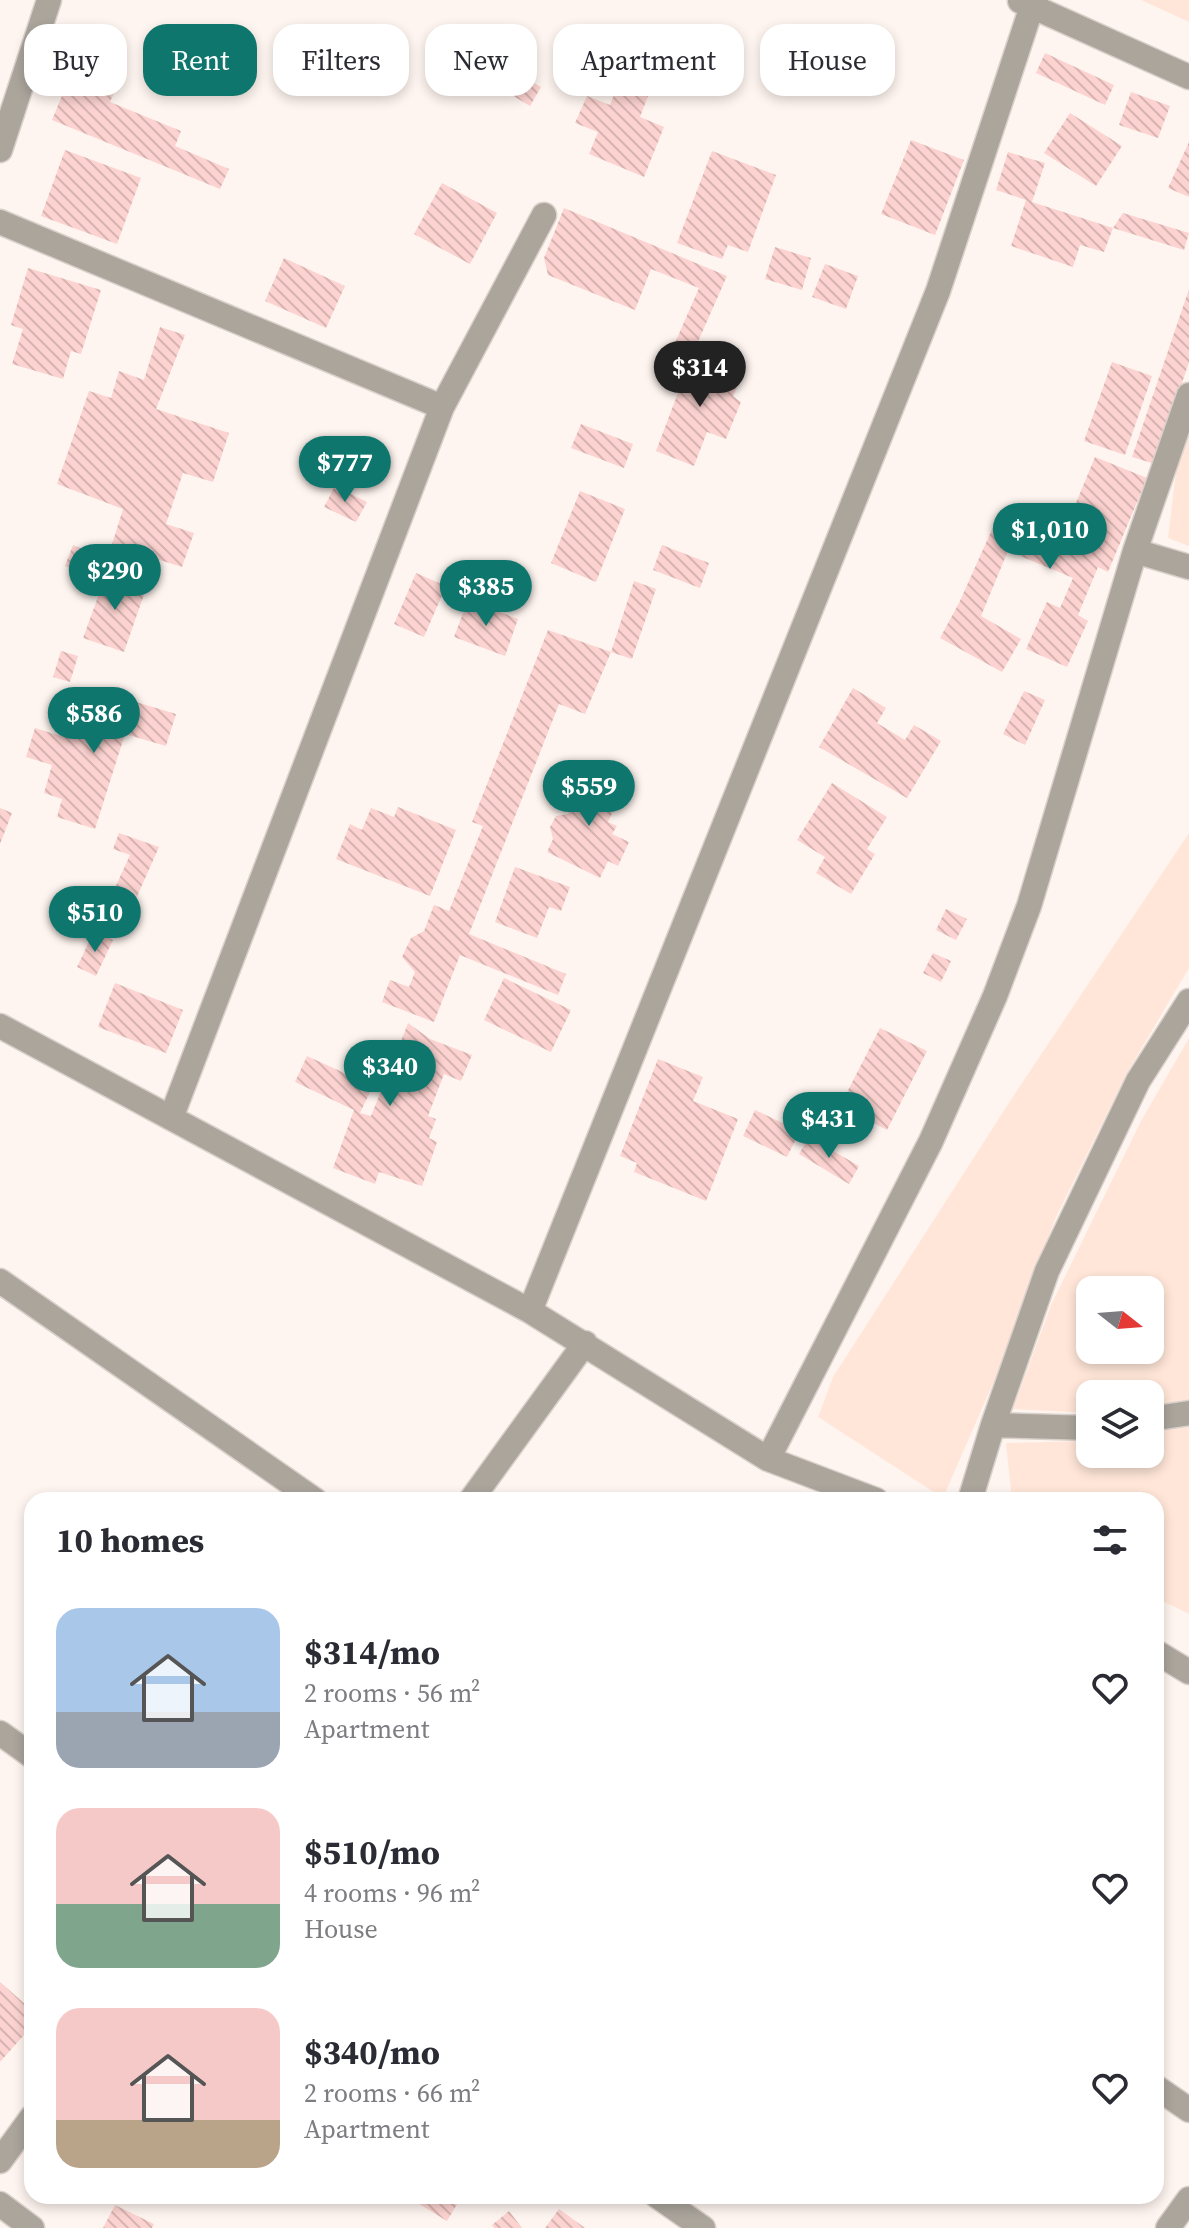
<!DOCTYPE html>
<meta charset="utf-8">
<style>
:root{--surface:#fff;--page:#f7f7f7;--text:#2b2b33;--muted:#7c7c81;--accent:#0f766e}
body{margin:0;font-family:"Source Serif 4",serif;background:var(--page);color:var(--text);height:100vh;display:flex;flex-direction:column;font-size:30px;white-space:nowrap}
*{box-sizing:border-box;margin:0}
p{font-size:26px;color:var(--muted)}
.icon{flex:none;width:44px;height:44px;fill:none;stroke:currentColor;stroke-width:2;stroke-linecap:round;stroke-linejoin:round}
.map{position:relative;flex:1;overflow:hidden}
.drawer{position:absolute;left:24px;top:1492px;width:1140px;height:712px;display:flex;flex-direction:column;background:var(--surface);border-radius:24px;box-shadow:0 4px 12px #0003}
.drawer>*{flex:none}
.banner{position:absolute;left:24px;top:24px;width:1142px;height:72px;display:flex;gap:16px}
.needle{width:52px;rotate:107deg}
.fabs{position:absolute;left:1076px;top:1276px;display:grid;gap:16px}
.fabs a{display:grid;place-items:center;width:88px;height:88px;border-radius:16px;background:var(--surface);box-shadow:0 4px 12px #0003;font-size:40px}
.price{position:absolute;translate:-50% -68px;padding:0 18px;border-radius:28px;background:var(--accent);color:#fff;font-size:26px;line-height:52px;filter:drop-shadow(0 2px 4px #0008)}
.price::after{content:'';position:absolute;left:50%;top:48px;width:24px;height:18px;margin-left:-12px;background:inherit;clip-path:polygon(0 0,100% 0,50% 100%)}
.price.current{background:#222;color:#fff}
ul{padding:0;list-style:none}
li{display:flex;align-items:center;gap:24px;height:200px;padding:0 32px}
li span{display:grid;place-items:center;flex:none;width:224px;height:160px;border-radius:24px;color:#555}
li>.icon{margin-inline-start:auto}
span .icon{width:96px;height:96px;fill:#fffc;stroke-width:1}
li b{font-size:34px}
h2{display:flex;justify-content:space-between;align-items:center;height:96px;padding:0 32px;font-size:34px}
.tag{padding:0 28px;border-radius:24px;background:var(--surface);box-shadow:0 4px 12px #0003;font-size:28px;line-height:72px}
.tag.current{background:var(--accent);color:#fff}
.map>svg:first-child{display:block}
.built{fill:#ffe6d8;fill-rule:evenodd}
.building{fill:url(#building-back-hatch)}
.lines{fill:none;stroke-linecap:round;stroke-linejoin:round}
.minor-casing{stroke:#dad0cc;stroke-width:27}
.minor{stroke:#aba59c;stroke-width:24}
</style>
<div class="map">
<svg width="1189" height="2228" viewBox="0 0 1189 2228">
<defs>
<pattern id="building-back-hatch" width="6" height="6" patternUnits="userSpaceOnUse" patternTransform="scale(2)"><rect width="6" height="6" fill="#fcd3d0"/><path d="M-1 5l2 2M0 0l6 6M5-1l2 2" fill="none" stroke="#d7b4b1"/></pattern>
</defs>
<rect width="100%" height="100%" fill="#fff5f0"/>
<!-- built -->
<path class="built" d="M1141,0H1189V22Z
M1189,420V546L1168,538L1178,455Z
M1189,833V968L1128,1071L1056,1217L997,1374L943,1498L818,1417L833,1377L1014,1095Z
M1189,1038V1400L1150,1406V1394H1090V1413L1013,1409L1051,1305L1141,1121ZM1090,1290H1150V1350H1090Z
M1189,1425V1614L1156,1598V1500H1012L1006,1443L1090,1441V1454H1150V1432Z"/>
<!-- building -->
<path class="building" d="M1045,53L1114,85L1105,105L1036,73Z
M73,69L116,88L110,102L181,131L175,146L229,169L220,189L52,120Z
M510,70L541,87L530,106L500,88Z
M620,79L650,91L640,117L664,127L644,177L589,154L598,132L575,123L587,96L610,105Z
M1131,92L1170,106L1158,138L1119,125Z
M1070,113L1122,146L1096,186L1044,153Z
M911,140L964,160L935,235L881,214Z
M1189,142V197L1168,188Z
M65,150L141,178L117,244L41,216Z
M712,151L776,175L748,252L728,245L722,259L677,243Z
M1008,152L1045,163L1032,202L1113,228L1104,252L1080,245L1073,267L1011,246L1026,200L996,190Z
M442,183L497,213L470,264L414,234Z
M564,208L727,276L693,353L674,345L699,288L651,269L635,310L548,275L544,258Z
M1123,213L1189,233L1184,250L1113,228Z
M775,247L811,258L802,290L765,279Z
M284,258L345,286L326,328L265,301Z
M825,264L858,276L846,309L812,297Z
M28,268L101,290L81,354L71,351L63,379L12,364L23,329L11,325Z
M1189,289V362L1155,464L1132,457Z
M160,327L185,335L156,409L229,433L213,482L183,473L166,524L194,533L182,567L147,556L141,572L107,560L123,509L57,484L89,391L111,398L119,371L144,380Z
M693,353L742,375L733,396L741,402L726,439L707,432L694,466L656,451Z
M1112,362L1152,376L1125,455L1084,441Z
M581,424L633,444L624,468L571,448Z
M1095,457L1147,478L1108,572L1098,567L1078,615L1088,621L1067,667L1026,649L1047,602L1060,608L1073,578L1008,551L981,616L1021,639L1002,672L940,638L959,603L994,525L1056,551Z
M335,486L367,502L356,522L324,507Z
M580,491L625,509L596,582L551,563Z
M73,545L98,556L89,577L65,566Z
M662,545L709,563L700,588L653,570Z
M107,572L147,586L124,652L83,638Z
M416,573L446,586L424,637L394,624Z
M634,581L656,589L632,659L611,652Z
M468,600L518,619L505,656L454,637Z
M548,630L611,652L585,714L559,704L469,934L566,974L558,995L460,955L434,1022L382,1002L390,980L409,987L415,972L402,957L411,938L424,931L434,905L449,911L483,826L472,822Z
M61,651L78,656L70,682L53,677Z
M853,688L886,708L877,723L905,740L914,725L941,741L907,798L819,747Z
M1024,691L1045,700L1025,745L1003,734Z
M113,695L176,714L166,746L125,734L95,829L57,817L62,799L44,793L52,765L26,757L35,728L61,736L68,716L103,727Z
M588,771L623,789L608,822L617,826L612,834L629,842L618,866L608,861L600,878L547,852L553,839L550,827L556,816L568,814Z
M832,783L887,817L867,849L875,854L851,894L816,873L825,857L797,840Z
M398,807L456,830L430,896L336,859L350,824L362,830L371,808L394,817Z
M0,808L12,813L0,844Z
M119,833L159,847L124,926L102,916L130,855L113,849Z
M515,867L570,887L561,911L549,907L537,938L495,922Z
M946,909L967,919L956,940L936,930Z
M94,931L113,940L96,976L77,967Z
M933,953L951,961L941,982L923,973Z
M504,978L571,1010L551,1052L484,1020Z
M115,983L183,1010L166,1053L98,1027Z
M408,1023L430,1039L472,1055L461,1081L444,1074L428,1116L436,1119L429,1138L437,1142L422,1186L379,1172L375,1184L333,1168L354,1110L295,1082L307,1056L373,1086L360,1113L371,1116L388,1074L377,1069L382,1054L394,1059Z
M880,1028L927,1051L887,1130L840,1106Z
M658,1059L703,1077L693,1101L738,1119L706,1201L634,1172L637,1163L620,1156Z
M755,1110L800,1131L787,1157L743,1136Z
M809,1137L859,1166L849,1184L799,1154Z
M0,1982L26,2005L32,1999V2026L0,2062Z
M406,2196H462L447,2221Z
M115,2205L154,2224L152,2228H103Z
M559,2209L585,2228H545Z
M509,2211L522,2228H494L492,2225Z"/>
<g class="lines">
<!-- minor casing -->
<g class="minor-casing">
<path id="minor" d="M1020,1L1189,77
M0,150L49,0
M0,222L442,407
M1135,551L1189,567
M0,1026L530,1311L768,1459L876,1500
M171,1118L442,407L544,215
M0,1281L315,1500
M530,1311L938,291L1032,6
M1150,1419L1189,1413
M993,1425L1090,1428
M768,1459L931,1141L995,996L1029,906L1135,551L1189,395
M471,1500L585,1343
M970,1500L993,1425L1047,1271L1138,1081L1189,1001
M1156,1652L1189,1672
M0,1733L32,1756
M1156,2087L1189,2110
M0,2161L32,2117
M657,2196L703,2228
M0,2204L32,2228
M1168,2228L1189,2199"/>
</g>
<!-- minor -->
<use href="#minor" class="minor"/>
</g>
</svg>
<div class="fabs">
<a><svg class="needle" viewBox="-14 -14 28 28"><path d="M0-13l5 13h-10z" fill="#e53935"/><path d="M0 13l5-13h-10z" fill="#7c7c81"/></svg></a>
<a><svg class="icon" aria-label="layers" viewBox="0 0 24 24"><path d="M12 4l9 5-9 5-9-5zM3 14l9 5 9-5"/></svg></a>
</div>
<b class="price current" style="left:700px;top:409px">$314</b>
<b class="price" style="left:345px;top:504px">$777</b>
<b class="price" style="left:1050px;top:571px">$1,010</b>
<b class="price" style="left:115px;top:612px">$290</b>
<b class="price" style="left:486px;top:628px">$385</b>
<b class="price" style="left:94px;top:755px">$586</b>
<b class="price" style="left:589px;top:828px">$559</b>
<b class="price" style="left:95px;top:954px">$510</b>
<b class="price" style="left:390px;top:1108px">$340</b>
<b class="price" style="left:829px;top:1160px">$431</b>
<div class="banner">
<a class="tag">Buy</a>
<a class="tag current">Rent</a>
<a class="tag">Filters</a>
<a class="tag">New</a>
<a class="tag">Apartment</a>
<a class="tag">House</a>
</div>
<section class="drawer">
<h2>10 homes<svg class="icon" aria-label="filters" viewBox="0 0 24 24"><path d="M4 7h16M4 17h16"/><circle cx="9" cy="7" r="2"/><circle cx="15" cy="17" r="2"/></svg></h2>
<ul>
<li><span style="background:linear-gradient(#a9c7e8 65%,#9aa5b1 0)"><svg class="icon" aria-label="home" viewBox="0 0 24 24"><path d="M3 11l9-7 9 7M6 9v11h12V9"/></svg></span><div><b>$314/mo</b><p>2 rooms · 56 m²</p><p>Apartment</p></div><svg class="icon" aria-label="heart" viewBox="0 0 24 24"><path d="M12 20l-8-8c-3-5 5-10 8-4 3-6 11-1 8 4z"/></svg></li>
<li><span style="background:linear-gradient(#f6c9c9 60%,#7fa58c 0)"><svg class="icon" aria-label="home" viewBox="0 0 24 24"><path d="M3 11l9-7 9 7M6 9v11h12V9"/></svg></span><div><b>$510/mo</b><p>4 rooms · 96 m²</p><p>House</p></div><svg class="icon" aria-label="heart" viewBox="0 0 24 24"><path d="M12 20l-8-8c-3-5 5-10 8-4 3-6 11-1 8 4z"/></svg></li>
<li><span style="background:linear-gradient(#f6c9c9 70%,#b9a48a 0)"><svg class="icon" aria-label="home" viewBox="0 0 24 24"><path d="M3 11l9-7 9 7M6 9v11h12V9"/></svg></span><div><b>$340/mo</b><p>2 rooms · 66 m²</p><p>Apartment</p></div><svg class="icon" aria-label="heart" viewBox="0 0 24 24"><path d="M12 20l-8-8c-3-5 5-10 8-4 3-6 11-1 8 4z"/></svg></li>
</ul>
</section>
</div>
